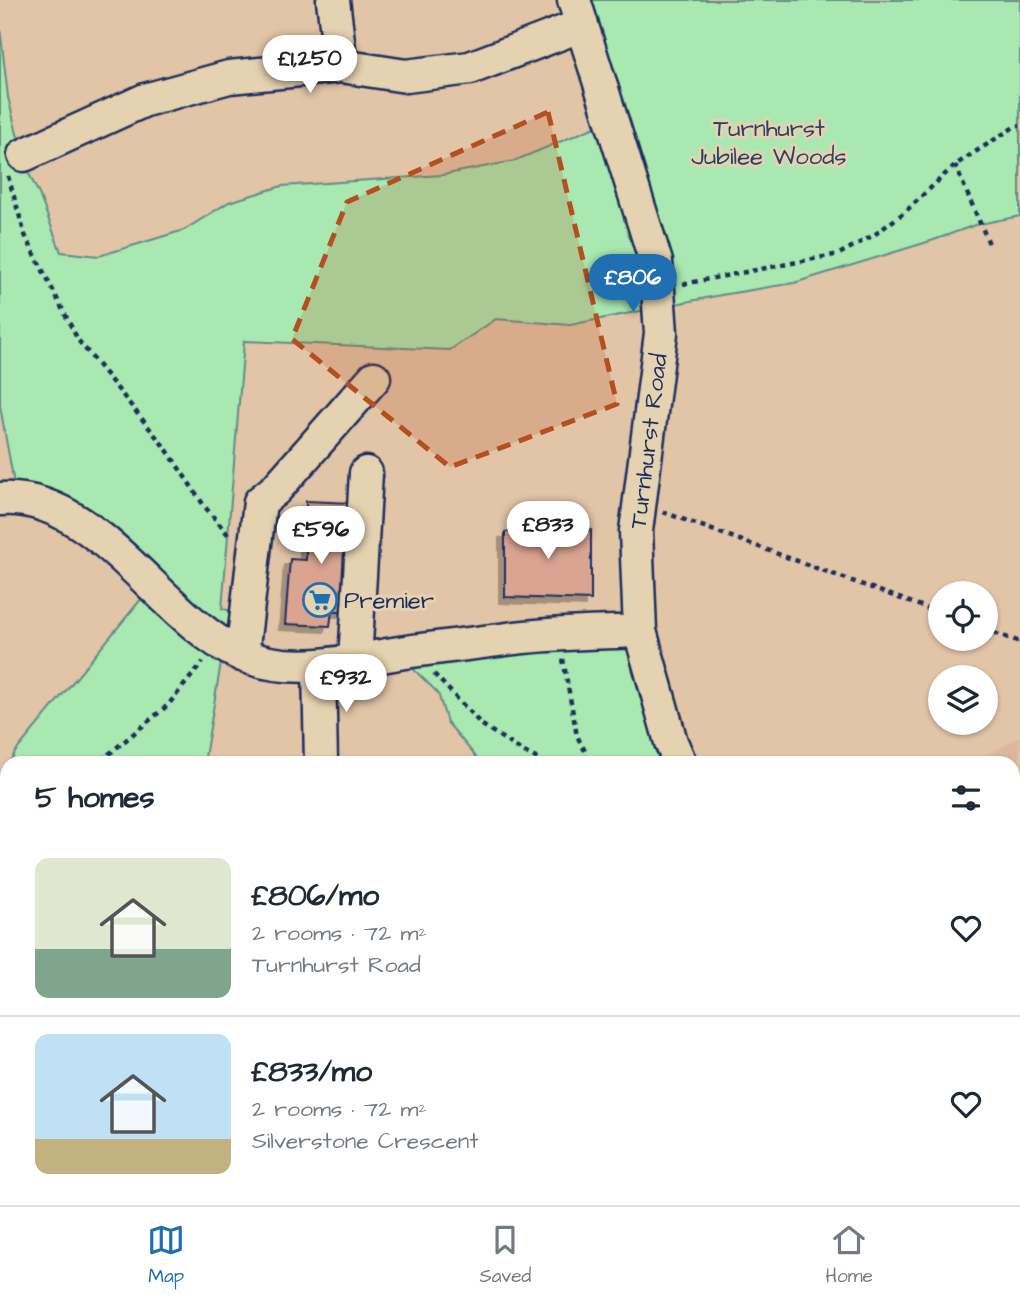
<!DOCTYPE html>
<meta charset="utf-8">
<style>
:root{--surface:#fff;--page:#f6f6f7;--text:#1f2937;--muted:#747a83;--line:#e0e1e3;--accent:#1f6fb2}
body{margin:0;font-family:"Architects Daughter",sans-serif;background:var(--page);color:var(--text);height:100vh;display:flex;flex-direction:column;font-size:26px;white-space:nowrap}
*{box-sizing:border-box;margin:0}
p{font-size:23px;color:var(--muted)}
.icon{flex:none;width:38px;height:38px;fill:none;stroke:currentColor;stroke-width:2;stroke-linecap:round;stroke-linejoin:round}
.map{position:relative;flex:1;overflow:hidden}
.drawer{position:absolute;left:0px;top:756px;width:1020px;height:450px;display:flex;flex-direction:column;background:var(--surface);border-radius:21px 21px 0 0;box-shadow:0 2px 5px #0004}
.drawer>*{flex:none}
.buttons{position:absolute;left:928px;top:581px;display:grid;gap:14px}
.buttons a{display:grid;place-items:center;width:70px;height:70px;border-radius:50%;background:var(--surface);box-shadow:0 2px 5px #0004;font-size:35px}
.price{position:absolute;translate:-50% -60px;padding:0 16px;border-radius:24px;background:#fff;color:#222;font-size:23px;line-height:46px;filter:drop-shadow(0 2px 4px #0008)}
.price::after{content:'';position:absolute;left:50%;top:42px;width:21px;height:16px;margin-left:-10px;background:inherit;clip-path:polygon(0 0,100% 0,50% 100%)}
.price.current{background:var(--accent);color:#fff}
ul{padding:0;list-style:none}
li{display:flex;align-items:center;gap:21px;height:175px;padding:0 35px}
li+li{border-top:2px solid var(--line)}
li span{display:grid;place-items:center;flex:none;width:196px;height:140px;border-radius:14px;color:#555}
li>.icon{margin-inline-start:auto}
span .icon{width:84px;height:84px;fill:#fffc;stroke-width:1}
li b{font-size:30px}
h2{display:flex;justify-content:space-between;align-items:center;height:84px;padding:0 35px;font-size:30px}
.dock{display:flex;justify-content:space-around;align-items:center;height:98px;border-top:2px solid var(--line);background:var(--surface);font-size:19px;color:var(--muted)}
.dock a{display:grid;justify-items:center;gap:4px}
.dock .current{color:var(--accent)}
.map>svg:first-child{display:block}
.built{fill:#dcb79f}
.green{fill:#a9e8b0;stroke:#628c87;stroke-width:2}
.building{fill:#daa491;stroke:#1b2f5e;stroke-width:2;filter:url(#shadow)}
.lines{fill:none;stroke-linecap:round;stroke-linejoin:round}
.minor-casing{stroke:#1b2f5e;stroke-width:37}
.path{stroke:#1b2f5e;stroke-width:4.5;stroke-dasharray:5 5;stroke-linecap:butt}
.minor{stroke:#e5d2b0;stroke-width:32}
.marked{fill:#b54e20;fill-opacity:0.2;stroke:#b54e20;stroke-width:5;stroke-dasharray:14 9;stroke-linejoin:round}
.labels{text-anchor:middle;stroke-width:6;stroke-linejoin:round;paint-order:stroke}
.park-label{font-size:24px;fill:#294266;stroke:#e5d2b0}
.street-label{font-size:24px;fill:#1b2f5e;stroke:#e5d2b0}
.poi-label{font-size:24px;fill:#1b2f5e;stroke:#e5d2b0;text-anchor:start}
</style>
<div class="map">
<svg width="1020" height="1205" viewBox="0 0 1020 1205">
<defs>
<filter id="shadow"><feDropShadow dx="-6" dy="6" stdDeviation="0" flood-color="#0004"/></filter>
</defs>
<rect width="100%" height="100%" fill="#e2c4a7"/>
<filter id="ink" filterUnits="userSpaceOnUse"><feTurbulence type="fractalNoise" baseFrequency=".0143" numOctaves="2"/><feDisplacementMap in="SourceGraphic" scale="14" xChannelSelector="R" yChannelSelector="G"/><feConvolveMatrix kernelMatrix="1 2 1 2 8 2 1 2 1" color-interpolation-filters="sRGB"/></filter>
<g filter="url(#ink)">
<!-- built -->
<path class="built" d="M1020,736V1205H955L951,1199H1013V763H975Z"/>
<!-- green -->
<path class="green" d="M574,0H1020V216L975,225L934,240L794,283L721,295L570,325L496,319L450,350L244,341L222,609L239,612L224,645L204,763H9L16,751L152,586L17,500L0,406V27L8,97L16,130L27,170L39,194L61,252L99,256L184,230L229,202L282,186L442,175L514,161L612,120Z
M640,631L680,763H481L447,722L438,693L398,654Z
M7,767V1115L0,1143V780Z"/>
<!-- building -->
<path class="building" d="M306,501L351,503L345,611H332L330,626L285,624L290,559L306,560Z
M555,510V533L591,530V600L505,597V532L530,531V511Z
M1013,935L1020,939V1063L1013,1060Z"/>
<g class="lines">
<!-- minor casing -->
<g class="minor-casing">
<path id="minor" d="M333,0L341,66
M574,0L656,262L661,333L636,531L640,631L671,742L680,763
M24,155L145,100L229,77L341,66L406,76L470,68L582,25
M0,499C95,491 160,618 240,654C294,678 357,659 412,651C444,647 476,643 507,639C551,633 596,633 640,631
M242,655L260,502L276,489L374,378
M355,661L366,473
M319,666L321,763
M0,1168L7,1171
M83,1199L101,1205
M780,1199L781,1205
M956,1199L959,1205
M419,1205V1199
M646,1205L647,1199"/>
</g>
<!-- path -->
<path class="path" d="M955,165L990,246
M8,176L25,235L78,340L167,450L205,507L231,538
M683,284L839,254L874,235L906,211L955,165L1014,127L1020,126
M663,512L940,613
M985,630L1020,642
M563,659L577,736L585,751L587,763
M434,674L481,724L522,751L546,763
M97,763L105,756
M104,763L109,754L168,705L203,662
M0,806L7,808
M0,893L7,890"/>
<!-- minor -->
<use href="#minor" class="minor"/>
</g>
</g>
<!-- marked area -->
<path class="marked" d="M548,112L617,404L450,467L292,339L347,202Z"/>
<!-- icons -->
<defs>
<g id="supermarket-ring" transform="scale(1.75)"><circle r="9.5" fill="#e5d2b0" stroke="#1f6fb2" stroke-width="1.5"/><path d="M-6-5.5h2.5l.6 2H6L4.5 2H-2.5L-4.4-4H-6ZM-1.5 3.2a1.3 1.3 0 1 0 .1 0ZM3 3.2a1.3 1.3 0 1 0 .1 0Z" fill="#1f6fb2"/></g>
</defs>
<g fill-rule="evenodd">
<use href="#supermarket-ring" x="320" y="600"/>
</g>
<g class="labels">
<!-- park labels -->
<g class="park-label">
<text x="769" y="136">Turnhurst<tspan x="769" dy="28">Jubilee Woods</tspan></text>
</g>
<!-- street labels -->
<g class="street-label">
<text transform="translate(648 441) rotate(-83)" y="8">Turnhurst Road</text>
</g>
<!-- poi labels -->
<g class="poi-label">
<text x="344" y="608">Premier</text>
</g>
</g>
</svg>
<div class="buttons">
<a><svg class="icon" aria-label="locate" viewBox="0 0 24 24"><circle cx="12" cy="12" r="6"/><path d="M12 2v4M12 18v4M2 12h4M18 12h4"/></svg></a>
<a><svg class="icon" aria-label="layers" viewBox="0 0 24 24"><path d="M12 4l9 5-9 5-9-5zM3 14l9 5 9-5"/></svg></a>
</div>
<b class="price" style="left:310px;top:95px">£1,250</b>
<b class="price current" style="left:633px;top:314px">£806</b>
<b class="price" style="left:548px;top:561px">£833</b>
<b class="price" style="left:321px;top:566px">£596</b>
<b class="price" style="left:346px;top:714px">£932</b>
<section class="drawer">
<h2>5 homes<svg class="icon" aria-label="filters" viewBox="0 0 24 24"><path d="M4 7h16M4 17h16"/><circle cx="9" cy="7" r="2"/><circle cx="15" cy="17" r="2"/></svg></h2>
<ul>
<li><span style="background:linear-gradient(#dfe7d0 65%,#7fa58c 0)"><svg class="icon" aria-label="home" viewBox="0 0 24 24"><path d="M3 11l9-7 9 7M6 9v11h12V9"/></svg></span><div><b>£806/mo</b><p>2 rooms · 72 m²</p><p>Turnhurst Road</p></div><svg class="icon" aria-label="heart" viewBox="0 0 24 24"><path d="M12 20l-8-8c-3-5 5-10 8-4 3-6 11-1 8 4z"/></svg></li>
<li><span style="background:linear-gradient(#bfe0f5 75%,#c2b280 0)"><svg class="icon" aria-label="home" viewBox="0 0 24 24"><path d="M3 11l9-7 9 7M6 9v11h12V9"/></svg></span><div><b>£833/mo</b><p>2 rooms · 72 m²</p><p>Silverstone Crescent</p></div><svg class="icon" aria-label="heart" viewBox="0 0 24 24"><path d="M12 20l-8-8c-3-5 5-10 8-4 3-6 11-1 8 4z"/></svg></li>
</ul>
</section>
</div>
<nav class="dock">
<a class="current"><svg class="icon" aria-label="map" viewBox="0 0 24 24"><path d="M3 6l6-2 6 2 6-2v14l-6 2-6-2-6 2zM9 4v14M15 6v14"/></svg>Map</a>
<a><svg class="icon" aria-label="saved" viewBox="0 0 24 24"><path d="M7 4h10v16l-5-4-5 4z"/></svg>Saved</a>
<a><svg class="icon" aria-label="home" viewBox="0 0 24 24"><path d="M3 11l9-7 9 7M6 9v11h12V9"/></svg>Home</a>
</nav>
